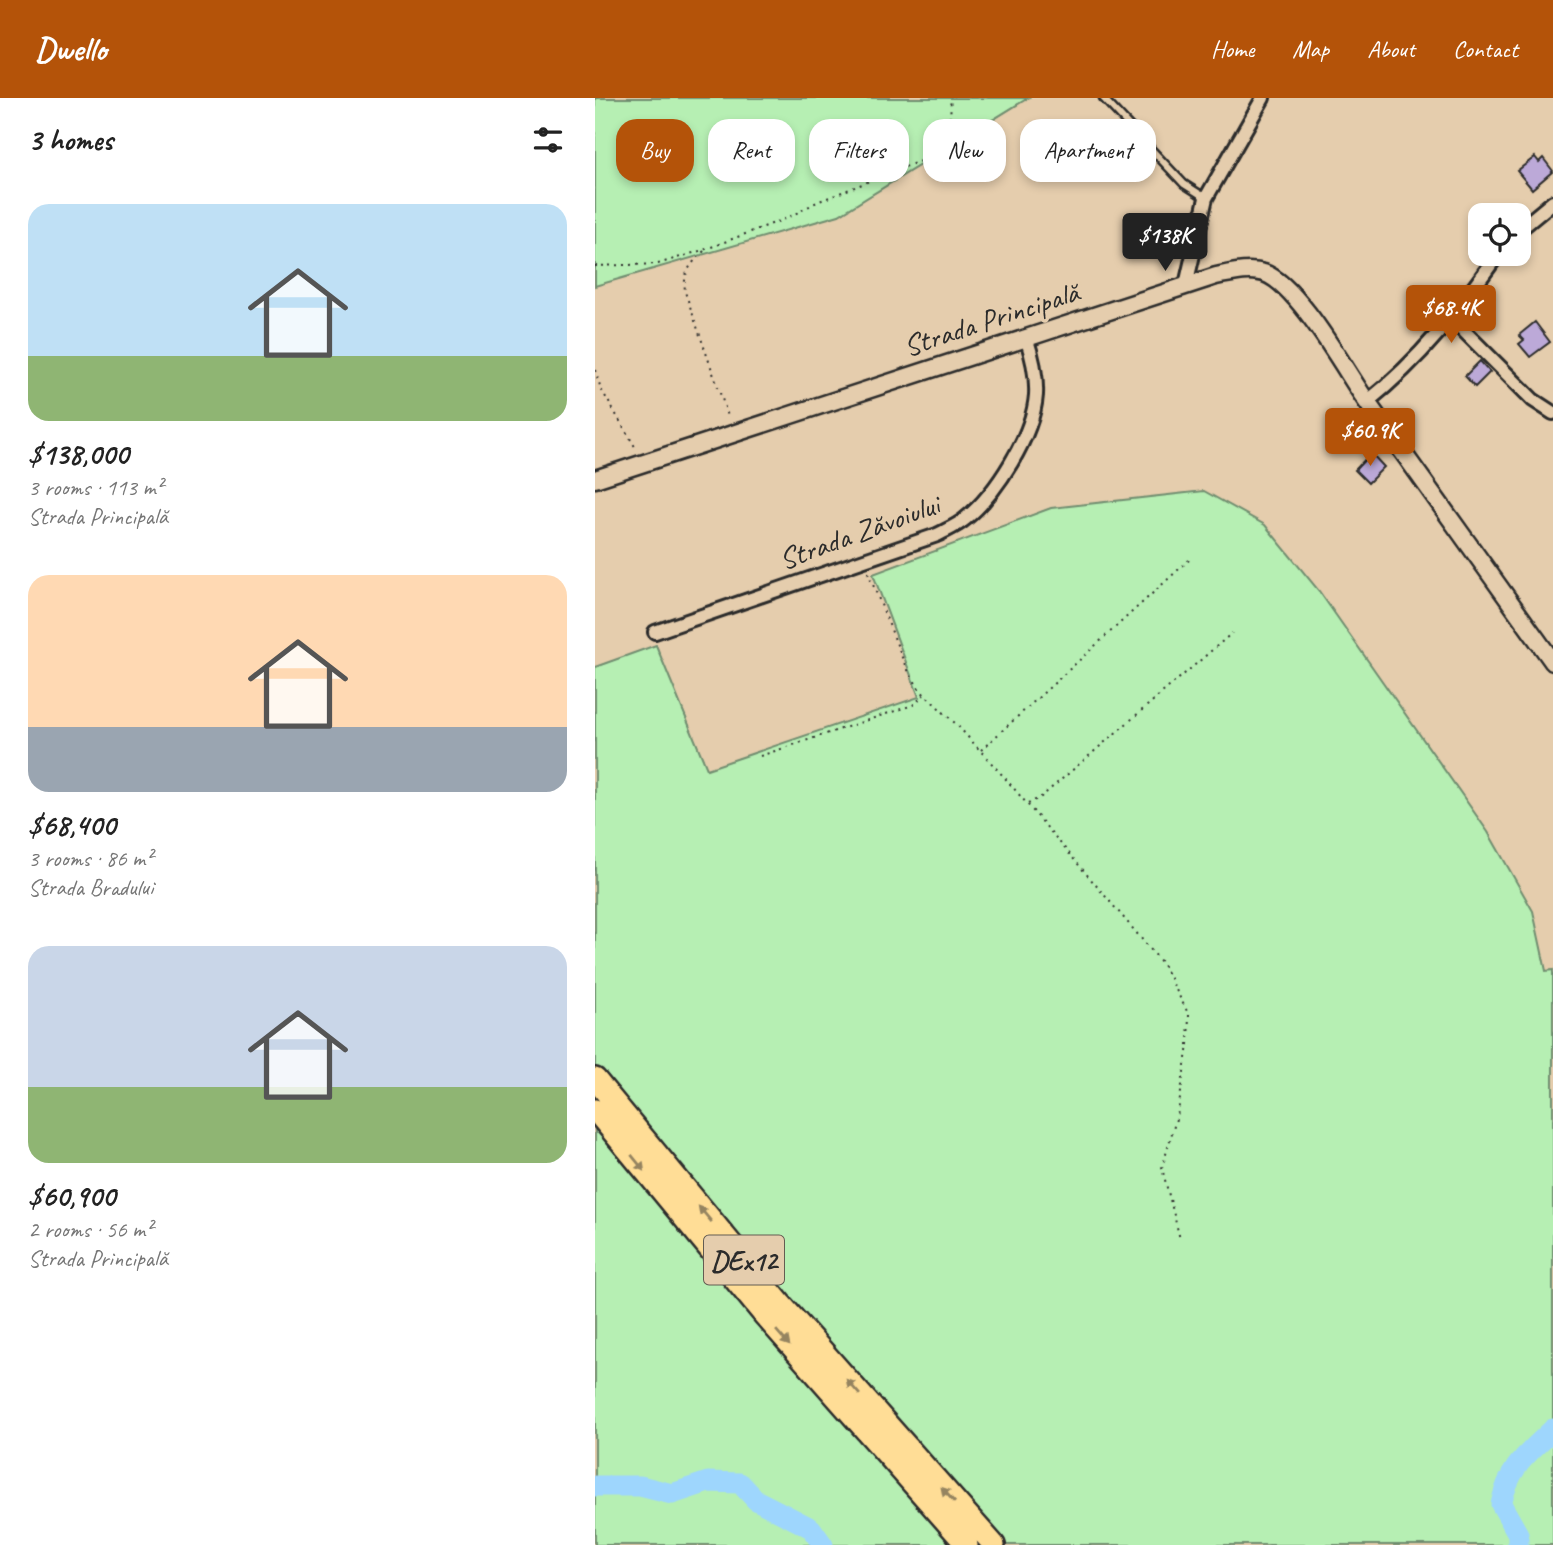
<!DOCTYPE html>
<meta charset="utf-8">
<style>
:root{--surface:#fff;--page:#f6f6f6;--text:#222;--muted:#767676;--accent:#b45309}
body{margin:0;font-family:Caveat,sans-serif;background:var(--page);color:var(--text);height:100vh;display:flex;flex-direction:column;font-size:26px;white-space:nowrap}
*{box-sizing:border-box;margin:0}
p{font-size:23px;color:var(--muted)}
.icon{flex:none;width:38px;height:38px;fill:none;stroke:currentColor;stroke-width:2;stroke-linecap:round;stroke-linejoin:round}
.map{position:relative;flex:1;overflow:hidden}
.sheet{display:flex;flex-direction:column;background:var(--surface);width:595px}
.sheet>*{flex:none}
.hud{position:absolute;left:21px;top:21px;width:665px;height:63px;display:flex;gap:14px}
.controls{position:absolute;left:873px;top:105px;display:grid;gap:14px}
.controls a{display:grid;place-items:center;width:63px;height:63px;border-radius:14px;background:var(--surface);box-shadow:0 4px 10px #0003;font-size:35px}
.price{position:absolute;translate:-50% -60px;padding:0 16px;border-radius:7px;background:var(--accent);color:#fff;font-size:23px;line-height:46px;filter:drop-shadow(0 2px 4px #0008)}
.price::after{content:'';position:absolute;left:50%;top:42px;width:21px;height:16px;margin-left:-10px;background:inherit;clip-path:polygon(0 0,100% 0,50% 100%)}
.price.active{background:#222;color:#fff}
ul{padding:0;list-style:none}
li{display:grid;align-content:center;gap:14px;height:371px;padding:0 28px}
li span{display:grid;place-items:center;height:217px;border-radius:21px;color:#555}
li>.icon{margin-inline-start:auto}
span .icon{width:126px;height:126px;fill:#fffc;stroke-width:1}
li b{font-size:30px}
h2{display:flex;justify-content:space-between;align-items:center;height:84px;padding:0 28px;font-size:30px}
.tag{padding:0 24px;border-radius:21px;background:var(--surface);box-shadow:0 4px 10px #0003;font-size:24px;line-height:63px}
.tag.active{background:var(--accent);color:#fff}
header{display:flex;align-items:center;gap:42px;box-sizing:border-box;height:98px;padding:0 35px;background:var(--accent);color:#fff}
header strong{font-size:33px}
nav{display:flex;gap:38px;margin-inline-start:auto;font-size:24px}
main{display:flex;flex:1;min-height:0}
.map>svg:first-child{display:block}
.green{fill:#b6efb3;stroke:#708d6f;stroke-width:2}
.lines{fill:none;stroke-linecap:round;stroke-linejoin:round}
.river{stroke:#9ed6fd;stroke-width:21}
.building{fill:#bca9d8;stroke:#2b2b2b;stroke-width:2}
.lane-casing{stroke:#2b2b2b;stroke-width:11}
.street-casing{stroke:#2b2b2b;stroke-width:18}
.secondary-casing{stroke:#2b2b2b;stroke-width:21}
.highway-casing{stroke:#2b2b2b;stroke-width:26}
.path{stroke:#2b2b2b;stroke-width:2;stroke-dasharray:2 5;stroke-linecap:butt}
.lane{stroke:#e5cdad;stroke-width:6}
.street{stroke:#e5cdad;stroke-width:12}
.secondary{stroke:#e5cdad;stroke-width:16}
.highway{stroke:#ffdd96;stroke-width:21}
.oneway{fill:#958460}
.labels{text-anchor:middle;stroke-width:7;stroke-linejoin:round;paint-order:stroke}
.shield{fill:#e5cdad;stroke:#635c52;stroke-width:2}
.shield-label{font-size:28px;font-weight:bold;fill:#2b2b2b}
.street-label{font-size:30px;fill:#2b2b2b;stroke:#e5cdad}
</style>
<header>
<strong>Dwello</strong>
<nav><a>Home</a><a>Map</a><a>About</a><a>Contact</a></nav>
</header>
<main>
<section class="sheet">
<h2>3 homes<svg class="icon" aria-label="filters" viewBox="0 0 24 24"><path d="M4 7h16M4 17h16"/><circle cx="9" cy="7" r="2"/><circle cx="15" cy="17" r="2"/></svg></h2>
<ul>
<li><span style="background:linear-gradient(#bfe0f5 70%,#8fb573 0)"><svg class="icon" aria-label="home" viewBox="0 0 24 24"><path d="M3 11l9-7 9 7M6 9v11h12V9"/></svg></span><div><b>$138,000</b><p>3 rooms · 113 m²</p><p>Strada Principală</p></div></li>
<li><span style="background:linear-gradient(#ffd9b3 70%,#9aa5b1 0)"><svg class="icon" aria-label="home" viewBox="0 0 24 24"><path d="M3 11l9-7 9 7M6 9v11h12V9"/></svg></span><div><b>$68,400</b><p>3 rooms · 86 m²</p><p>Strada Bradului</p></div></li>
<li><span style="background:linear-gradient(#c9d6e8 65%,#8fb573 0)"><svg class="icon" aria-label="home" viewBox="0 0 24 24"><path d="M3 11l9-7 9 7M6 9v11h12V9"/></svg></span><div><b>$60,900</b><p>2 rooms · 56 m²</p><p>Strada Principală</p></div></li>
</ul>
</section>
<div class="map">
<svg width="958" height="1447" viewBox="0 0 958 1447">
<rect width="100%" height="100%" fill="#e5cdad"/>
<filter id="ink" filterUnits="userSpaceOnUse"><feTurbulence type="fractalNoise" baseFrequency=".0143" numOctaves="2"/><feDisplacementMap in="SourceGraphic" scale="14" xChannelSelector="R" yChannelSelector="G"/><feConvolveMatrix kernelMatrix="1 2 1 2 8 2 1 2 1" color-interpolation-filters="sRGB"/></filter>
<g filter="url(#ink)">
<!-- green -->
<path class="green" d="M0,0H433L244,117L0,188Z
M609,393L670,427L724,493L893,734L938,813L951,873L958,872V1447H0V569L61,547L112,671L324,599L278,476L456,410Z"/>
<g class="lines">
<!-- river -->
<path class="river" d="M0,1388H45L77,1396L113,1384L145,1385L161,1402L216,1430L228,1447
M923,1447V1436L906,1406C915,1367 931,1358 958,1331"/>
</g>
<!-- building -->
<path class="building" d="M940,59L944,64L948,60L958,73L937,91L922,73Z
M883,199L893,209L876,227L867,219Z
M940,224L955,244L935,259L924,246L929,242L924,237Z
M885,263L895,274L880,289L870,278Z
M776,355L789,369L773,385L760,372Z"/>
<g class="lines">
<!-- lane casing -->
<g class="lane-casing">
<path id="lane" d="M508,0L589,86L611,100"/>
</g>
<!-- street casing -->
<g class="street-casing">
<path id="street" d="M924,132L958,104
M591,187L611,100L668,0
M857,221L938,302L958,315
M772,304C827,260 863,213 903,156
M60,534L342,437C351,432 362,428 370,421C401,396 438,338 441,297C442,278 437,257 431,239"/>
</g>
<!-- secondary casing -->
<g class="secondary-casing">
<path id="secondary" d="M0,381L621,178C636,175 654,170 669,175C704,187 752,276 774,307C835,393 897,478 958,564"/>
</g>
<!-- highway casing -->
<g class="highway-casing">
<path id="highway" d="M0,981L185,1205L399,1447
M0,1012L170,1218L372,1447"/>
</g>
<!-- path -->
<path class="path" d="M109,153C95,167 88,174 90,194L134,321
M0,168L63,166L111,151L192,120L222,104L330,61C349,46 358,24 355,0
M0,272L6,291L42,352
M273,474L310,567L325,592L362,627L410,680L567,865L594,917L593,947L583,1014L567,1070L585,1141
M386,652L594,462
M165,658L318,607L329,597
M433,706L446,699L637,535"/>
<!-- lane -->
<use href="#lane" class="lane"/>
<!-- street -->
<use href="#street" class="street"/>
<!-- secondary -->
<use href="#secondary" class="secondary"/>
<!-- highway -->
<use href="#highway" class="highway"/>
</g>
<!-- one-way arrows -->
<defs><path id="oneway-solid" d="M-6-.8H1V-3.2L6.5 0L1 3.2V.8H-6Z" transform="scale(1.75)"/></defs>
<g class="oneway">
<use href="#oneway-solid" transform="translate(43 1065) rotate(51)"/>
<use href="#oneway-solid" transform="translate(110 1116) rotate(-130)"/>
<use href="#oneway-solid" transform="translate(188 1240) rotate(49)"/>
<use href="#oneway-solid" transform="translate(258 1289) rotate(-131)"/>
<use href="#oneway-solid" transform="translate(353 1397) rotate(-132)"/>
</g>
</g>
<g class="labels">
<!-- shield labels -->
<rect class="shield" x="109" y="1137.5" width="80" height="49" rx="5"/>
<g class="shield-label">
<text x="149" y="1172">DEx12</text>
</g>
<!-- street labels -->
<g class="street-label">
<text transform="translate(396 221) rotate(-18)" y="10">Strada Principală</text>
<text transform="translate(264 434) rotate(-20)" y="10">Strada Zăvoiului</text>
</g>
</g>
</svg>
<div class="controls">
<a><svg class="icon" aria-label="locate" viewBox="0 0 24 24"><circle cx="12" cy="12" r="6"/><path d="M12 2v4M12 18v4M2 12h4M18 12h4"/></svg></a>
</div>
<b class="price active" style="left:570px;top:175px">$138K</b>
<b class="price" style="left:856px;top:247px">$68.4K</b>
<b class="price" style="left:775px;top:370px">$60.9K</b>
<div class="hud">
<a class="tag active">Buy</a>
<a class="tag">Rent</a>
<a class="tag">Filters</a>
<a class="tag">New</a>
<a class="tag">Apartment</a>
</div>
</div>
</main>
